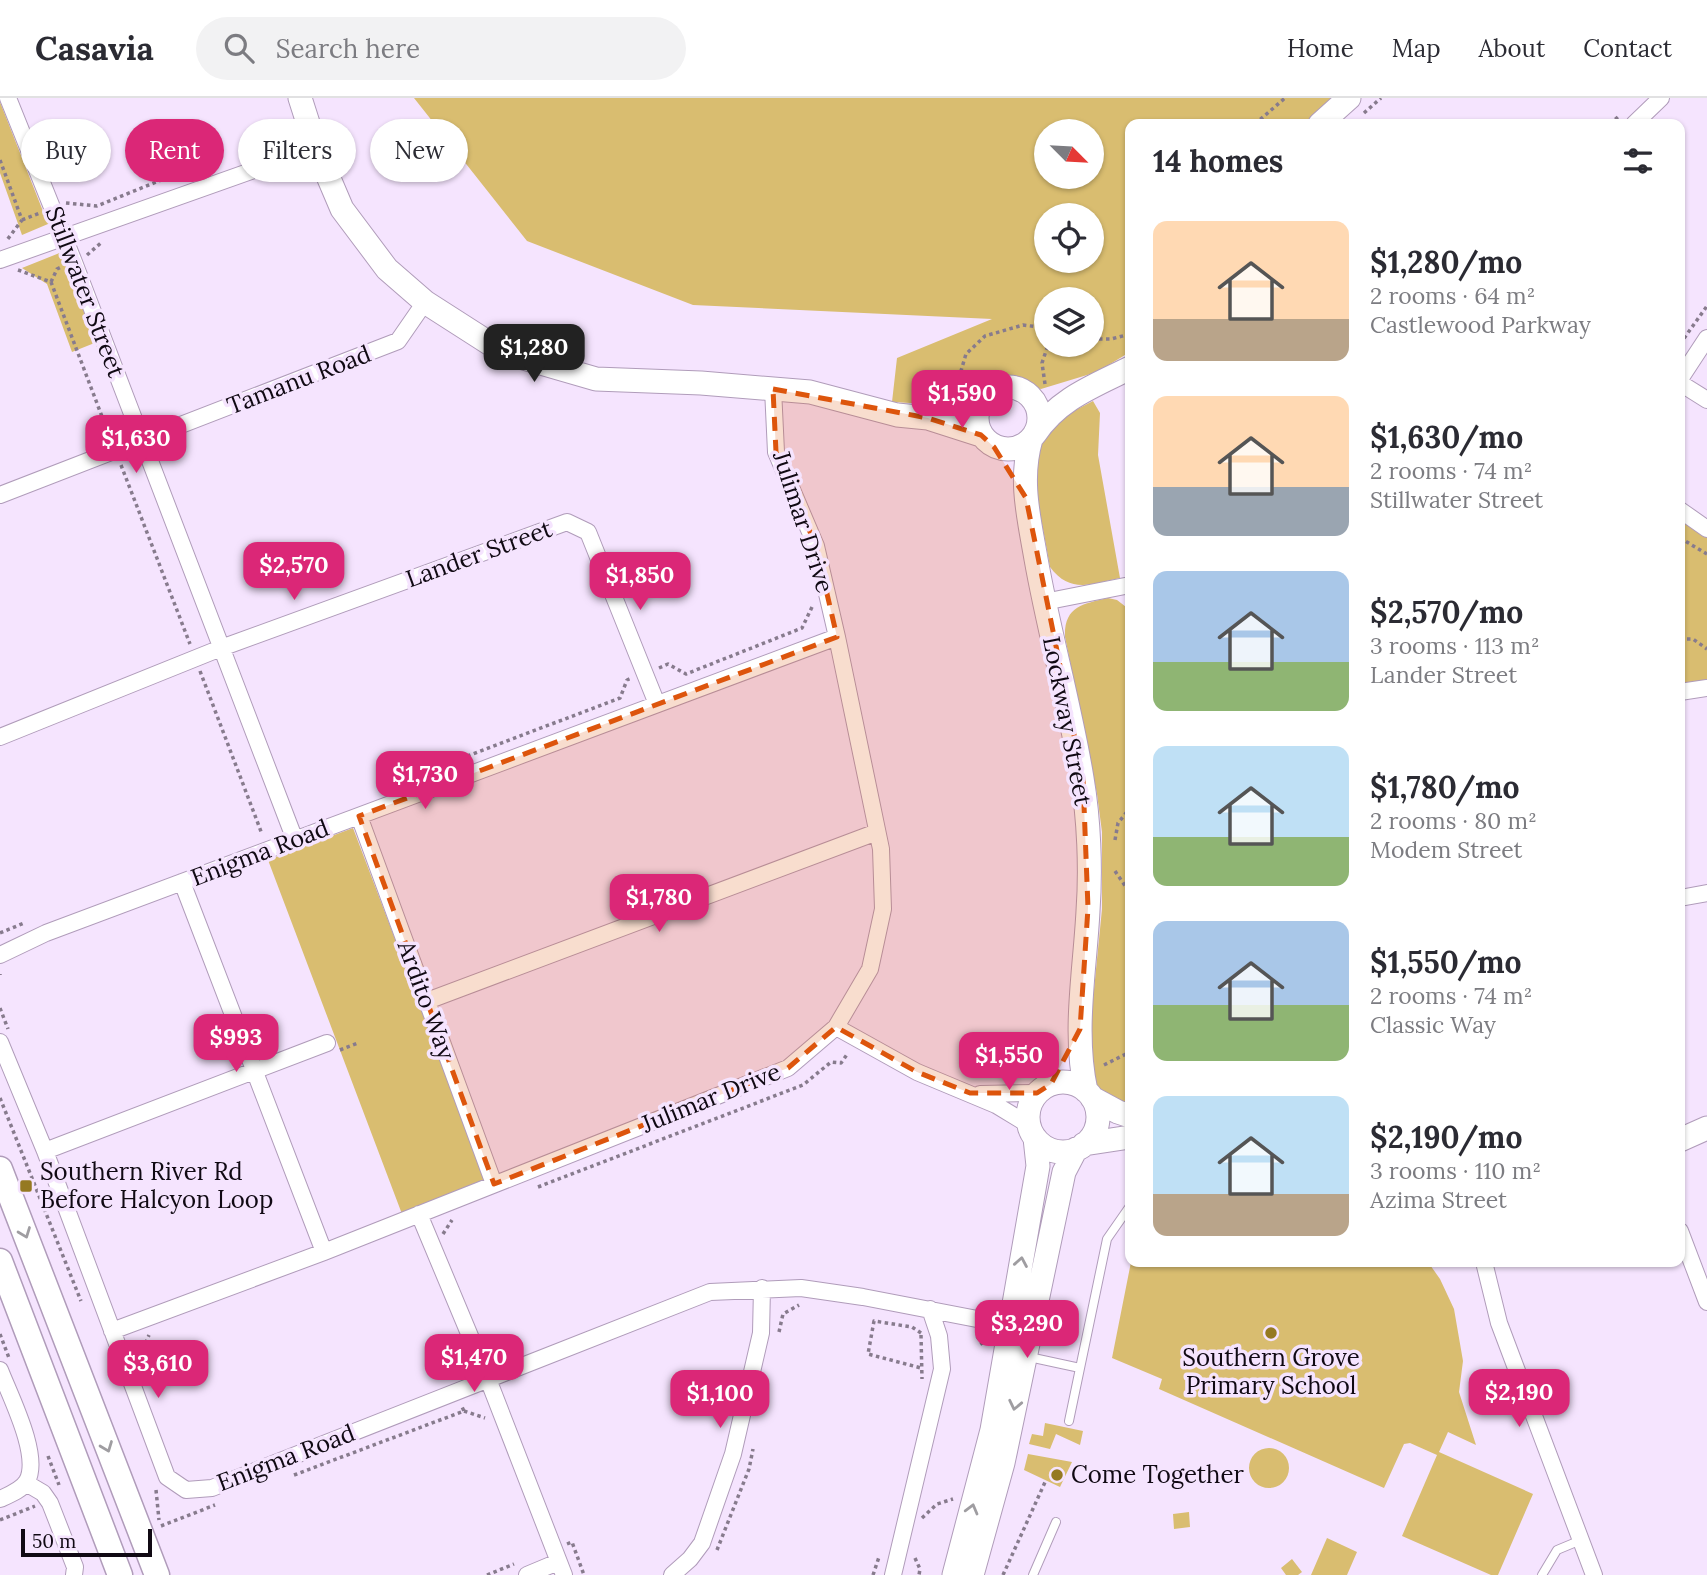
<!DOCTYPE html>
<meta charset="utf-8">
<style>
:root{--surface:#fff;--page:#f2f2f3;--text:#2b2b33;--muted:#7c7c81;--line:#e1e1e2;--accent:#db2777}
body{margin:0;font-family:Lora,serif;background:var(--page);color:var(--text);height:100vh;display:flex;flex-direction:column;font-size:26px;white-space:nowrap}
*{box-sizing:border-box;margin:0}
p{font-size:23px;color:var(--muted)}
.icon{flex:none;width:38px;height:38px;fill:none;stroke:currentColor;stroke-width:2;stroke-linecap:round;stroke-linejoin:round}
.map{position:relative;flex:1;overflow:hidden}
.details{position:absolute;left:1125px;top:21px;width:560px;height:1148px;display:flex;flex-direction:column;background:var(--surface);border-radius:14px;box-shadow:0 2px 5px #0004}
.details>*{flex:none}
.guide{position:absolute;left:21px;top:21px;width:665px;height:63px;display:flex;gap:14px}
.needle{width:46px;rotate:114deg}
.controls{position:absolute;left:1034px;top:21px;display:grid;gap:14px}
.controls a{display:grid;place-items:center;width:70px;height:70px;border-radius:50%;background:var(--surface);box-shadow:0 2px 5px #0004;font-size:35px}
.scale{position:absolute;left:21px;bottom:18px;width:131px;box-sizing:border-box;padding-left:7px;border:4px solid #100913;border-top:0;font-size:19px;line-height:24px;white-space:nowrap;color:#100913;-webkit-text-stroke:5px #f5e4fe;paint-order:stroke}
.price{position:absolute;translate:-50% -60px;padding:0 16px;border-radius:14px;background:var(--accent);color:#fff;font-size:23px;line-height:46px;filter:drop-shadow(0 2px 4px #0008)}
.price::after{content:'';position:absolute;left:50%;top:42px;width:21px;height:16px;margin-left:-10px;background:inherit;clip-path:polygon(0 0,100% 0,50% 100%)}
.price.on{background:#222;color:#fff}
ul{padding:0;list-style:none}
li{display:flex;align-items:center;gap:21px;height:175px;padding:0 28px}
li span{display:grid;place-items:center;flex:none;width:196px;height:140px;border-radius:14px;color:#555}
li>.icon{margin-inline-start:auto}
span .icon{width:84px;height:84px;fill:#fffc;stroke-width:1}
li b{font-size:30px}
h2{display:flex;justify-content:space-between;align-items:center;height:84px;padding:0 28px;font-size:30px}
.chip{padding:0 24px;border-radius:32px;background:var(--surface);box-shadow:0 2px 5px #0004;font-size:24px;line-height:63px}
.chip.on{background:var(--accent);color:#fff}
header{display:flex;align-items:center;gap:42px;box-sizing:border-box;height:98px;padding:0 35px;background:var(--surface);border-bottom:2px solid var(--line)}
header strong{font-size:33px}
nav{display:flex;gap:38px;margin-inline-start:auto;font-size:24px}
.search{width:490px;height:63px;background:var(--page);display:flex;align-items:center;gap:18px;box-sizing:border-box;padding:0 24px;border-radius:38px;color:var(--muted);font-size:26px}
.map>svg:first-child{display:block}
.green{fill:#d9bd70;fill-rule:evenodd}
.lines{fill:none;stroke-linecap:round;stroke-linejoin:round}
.lane-casing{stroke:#b09cba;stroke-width:10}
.street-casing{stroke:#b09cba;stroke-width:18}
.secondary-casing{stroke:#b09cba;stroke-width:25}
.primary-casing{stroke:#b09cba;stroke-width:27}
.path{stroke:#877b8d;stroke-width:3.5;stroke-dasharray:3.5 3.5;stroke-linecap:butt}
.lane{stroke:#fff;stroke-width:8}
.street{stroke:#fff;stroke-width:16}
.secondary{stroke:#fff;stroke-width:23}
.primary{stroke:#fff;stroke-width:24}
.oneway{stroke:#9f9da1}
.marked{fill:#dd550c;fill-opacity:0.2;stroke:#dd550c;stroke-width:5;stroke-dasharray:14 9;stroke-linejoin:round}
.poi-dot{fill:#957921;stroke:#f5e4fe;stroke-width:2.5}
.labels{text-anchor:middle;stroke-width:7;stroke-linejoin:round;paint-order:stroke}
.street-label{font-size:24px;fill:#100913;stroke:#f5e4fe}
.poi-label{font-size:24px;fill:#100913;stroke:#f5e4fe;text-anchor:start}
</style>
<header>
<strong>Casavia</strong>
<div class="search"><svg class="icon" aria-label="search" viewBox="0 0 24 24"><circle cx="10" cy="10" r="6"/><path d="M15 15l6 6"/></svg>Search here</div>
<nav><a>Home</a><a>Map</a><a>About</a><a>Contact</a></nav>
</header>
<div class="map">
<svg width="1707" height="1477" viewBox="0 0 1707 1477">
<rect width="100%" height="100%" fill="#f5e4fe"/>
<!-- green -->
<path class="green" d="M414,0H1331L1307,26H1130V254L1097,274L1041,291L1005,283L984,287L968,297L928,306L892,304L897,260L992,221L693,207L527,143ZM1046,33H1092V79H1046ZM1046,117H1092V163H1046ZM1046,201H1092V247H1046Z
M0,4L48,126L22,137L0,75Z
M62,154L97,244L72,254L47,186L22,170Z
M1093,303L1100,315L1098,357L1120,480C1091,486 1070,496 1050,469L1035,388L1039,339L1062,319Z
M1680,420L1707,437V582L1680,587Z
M1108,500L1117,502L1130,512V1010L1097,993L1088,952L1102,811V734L1097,696L1065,539C1064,508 1083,506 1108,500Z
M353,730L487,1084L402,1116L268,762Z
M1131,1164H1428L1440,1181L1454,1211L1463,1263L1459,1294L1476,1347L1448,1334L1439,1354L1533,1396L1498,1477H1491L1402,1438L1437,1357L1410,1345L1404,1346L1384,1390L1159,1291L1162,1281L1112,1260Z
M1045,1325L1083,1333L1080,1347L1056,1336L1050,1351L1029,1346L1032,1336L1043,1338Z
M1249 1370a20 20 0 1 1 40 0a20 20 0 1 1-40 0Z
M1028,1356L1072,1364L1060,1389L1024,1372Z
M1189,1414L1190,1429L1174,1431L1173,1416Z
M1327,1440L1357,1454L1347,1477H1311Z
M1292,1461L1302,1474L1298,1477H1286L1281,1470Z"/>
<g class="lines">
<!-- lane casing -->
<g class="lane-casing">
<path id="lane" d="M1029,1259L1080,1270
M1069,1323L1107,1141L1130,1108
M1033,1477L1056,1424
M1542,1477L1557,1452L1581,1442"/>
</g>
<!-- street casing -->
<g class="street-casing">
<path id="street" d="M8,0L74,164L295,742
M1634,26L1661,0
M0,162L316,50
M1680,281L1707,240
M1680,285L1707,302
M0,397L398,243L425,204
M1680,412L1707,431
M1044,504L1130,487
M1680,594L1707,590
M0,639L221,550L567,424L588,434L657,606
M359,718L494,1086
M182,784L324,1154
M1680,800L1707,795
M0,857L46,835L837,539
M427,903L877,734
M836,929L917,974L996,1007L1029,1027
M0,944L45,1053L167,1379L186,1392L212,1390L710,1194L801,1190L863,1199L1018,1229
M980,996L1037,995
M45,1053L327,945
M419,1116L488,1281L564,1477
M1680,1133L1707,1204
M1484,1164L1499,1225L1594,1477
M112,1233L324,1154L788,970L836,929L870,871L883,811L881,751L837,539L816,448L776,354L773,291
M0,1272C10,1298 41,1358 27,1383C22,1392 9,1397 0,1401
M26,1385L43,1395L50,1405L75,1469L74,1477
M527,1477L558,1464
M672,1477L690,1461L702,1445L733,1356L761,1235L762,1190
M893,1477L942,1271L939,1238L930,1211"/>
</g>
<!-- secondary casing -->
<g class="secondary-casing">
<path id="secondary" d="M300,0L316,50L342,111L387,171L425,204L503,254L596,281L701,285L810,294L897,317L928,320L981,337
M1320,26L1349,0
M977 320a31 31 0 1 1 62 0a31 31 0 1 1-62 0Z
M1035,336C1058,301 1094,288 1130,270
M1031,341C1019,382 1029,420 1036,461C1049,535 1070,607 1082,680C1089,721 1091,771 1088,813C1085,872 1073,934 1086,993
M1028 1019a35 35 0 1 1 70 0a35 35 0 1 1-70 0Z
M1092,1000L1118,1014L1130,1018
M1680,1042L1707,1030
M1084,1046L1130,1039
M954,1477L992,1332L1038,1068L1035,1040
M972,1477L1003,1365L1064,1074L1076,1051"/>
</g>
<!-- primary casing -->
<g class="primary-casing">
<path id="primary" d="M0,1071L157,1477
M0,1163L120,1477"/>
</g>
<!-- path -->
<path class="path" d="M1364,15L1381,0
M1255,26L1285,0
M1610,26L1619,18
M0,62L22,122L7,142
M66,105L97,108L213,61
M22,122L40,115
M87,157L102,144
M18,172L51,184L109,337
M51,184L57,171L61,169
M1092,241H1111L1130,236
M1680,246L1707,208
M1045,286L1042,265L1048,247
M961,301L958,283L966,256L985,238L1023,227L1046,230
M121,367L190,546
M1680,440L1707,456
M1680,541H1693L1707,551
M659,570L668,566L686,576L802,530L812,509
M200,573L262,736
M441,668L620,600L627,582L632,580
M1115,742L1118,725L1130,710
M1115,773L1130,795
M0,835L24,825
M0,876V877
M0,910L8,931
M340,952L358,945
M1104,967L1130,954
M0,1000L81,1203
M538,1089L803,987L831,964L841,965L848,955
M443,1136L452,1122
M779,1234L783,1216L799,1207
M921,1235L912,1229L874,1223L868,1256L921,1270
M0,1236L9,1260
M921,1237L922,1281
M977,1238L984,1249
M491,1246L495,1244L514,1255
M140,1258L149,1237
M458,1278L455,1271L462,1260
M464,1313L485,1320
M48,1358L59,1387
M294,1377L464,1313L461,1307
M156,1392L159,1422
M922,1420L937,1406L953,1401
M0,1422L35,1408
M161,1428L215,1407
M567,1446L572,1444L584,1477
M717,1452L749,1371L753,1351
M915,1460L920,1471L919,1477
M487,1477L514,1466
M873,1477L879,1459
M1003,1477L1046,1382"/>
<!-- lane -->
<use href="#lane" class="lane"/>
<!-- street -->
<use href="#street" class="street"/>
<!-- secondary -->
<use href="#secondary" class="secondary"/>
<!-- primary -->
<use href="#primary" class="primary"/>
</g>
<!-- one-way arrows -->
<defs><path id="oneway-chevron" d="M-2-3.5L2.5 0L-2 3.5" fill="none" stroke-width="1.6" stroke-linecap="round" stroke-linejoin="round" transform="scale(1.75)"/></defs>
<g class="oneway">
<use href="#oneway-chevron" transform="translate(25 1135) rotate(69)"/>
<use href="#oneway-chevron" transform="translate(1021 1164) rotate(-80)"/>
<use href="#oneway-chevron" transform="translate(1015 1307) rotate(102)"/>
<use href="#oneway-chevron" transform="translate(107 1349) rotate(69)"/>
<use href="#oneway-chevron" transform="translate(972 1411) rotate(-75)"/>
</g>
<!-- marked area -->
<path class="marked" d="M773,291L928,320L981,337L994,349L1026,400L1083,681L1088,810L1080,931L1051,986L1037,995H970L917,974L836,929L788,970L494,1086L359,718L837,539L816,448L776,354Z"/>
<!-- markers -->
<g class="poi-dot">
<rect x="19" y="1081" width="14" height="14" rx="3.5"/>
<circle cx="1271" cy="1235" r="7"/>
<circle cx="1057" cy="1377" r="7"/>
</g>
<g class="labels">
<!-- street labels -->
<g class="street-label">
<text transform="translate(85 194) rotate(69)" y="8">Stillwater Street</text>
<text transform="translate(299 282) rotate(-21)" y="8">Tamanu Road</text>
<text transform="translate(803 424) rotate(72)" y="8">Julimar Drive</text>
<text transform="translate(479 456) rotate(-20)" y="8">Lander Street</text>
<text transform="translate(1067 623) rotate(79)" y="8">Lockway Street</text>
<text transform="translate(260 755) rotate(-21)" y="8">Enigma Road</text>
<text transform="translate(426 902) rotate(70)" y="8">Ardito Way</text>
<text transform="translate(711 1000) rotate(-22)" y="8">Julimar Drive</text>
<text transform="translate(286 1360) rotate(-21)" y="8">Enigma Road</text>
</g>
<!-- poi labels -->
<g class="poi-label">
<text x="40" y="1082">Southern River Rd<tspan x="40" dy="28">Before Halcyon Loop</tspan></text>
<text x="1271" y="1268" text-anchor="middle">Southern Grove<tspan x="1271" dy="28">Primary School</tspan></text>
<text x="1071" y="1385">Come Together</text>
</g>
</g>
</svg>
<div class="controls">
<a><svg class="needle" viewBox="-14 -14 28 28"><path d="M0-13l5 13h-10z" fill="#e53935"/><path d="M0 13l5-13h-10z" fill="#7c7c81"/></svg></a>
<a><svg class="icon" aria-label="locate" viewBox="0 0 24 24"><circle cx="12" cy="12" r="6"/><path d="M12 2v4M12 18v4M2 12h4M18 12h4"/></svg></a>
<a><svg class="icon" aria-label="layers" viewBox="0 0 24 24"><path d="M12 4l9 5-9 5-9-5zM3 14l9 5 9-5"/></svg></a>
</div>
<div class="scale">50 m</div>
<b class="price on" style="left:534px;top:286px">$1,280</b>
<b class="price" style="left:962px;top:332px">$1,590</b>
<b class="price" style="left:136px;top:377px">$1,630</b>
<b class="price" style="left:294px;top:504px">$2,570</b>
<b class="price" style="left:640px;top:514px">$1,850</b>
<b class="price" style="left:425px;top:713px">$1,730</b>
<b class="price" style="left:659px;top:836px">$1,780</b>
<b class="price" style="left:236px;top:976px">$993</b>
<b class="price" style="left:1009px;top:994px">$1,550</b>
<b class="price" style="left:1027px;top:1262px">$3,290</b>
<b class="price" style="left:474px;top:1296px">$1,470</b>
<b class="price" style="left:158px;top:1302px">$3,610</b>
<b class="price" style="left:1519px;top:1331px">$2,190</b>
<b class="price" style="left:720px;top:1332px">$1,100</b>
<div class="guide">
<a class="chip">Buy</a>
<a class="chip on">Rent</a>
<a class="chip">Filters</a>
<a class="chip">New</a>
</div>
<section class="details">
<h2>14 homes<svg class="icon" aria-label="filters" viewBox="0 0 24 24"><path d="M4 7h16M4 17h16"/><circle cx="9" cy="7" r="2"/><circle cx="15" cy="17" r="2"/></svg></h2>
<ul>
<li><span style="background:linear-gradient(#ffd9b3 70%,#b9a48a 0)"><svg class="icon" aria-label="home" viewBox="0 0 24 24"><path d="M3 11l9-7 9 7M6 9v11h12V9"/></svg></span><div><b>$1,280/mo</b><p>2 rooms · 64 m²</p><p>Castlewood Parkway</p></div></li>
<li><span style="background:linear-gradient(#ffd9b3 65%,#9aa5b1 0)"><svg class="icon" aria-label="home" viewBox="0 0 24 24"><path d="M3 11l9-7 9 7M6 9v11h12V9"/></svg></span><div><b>$1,630/mo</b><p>2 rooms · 74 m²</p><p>Stillwater Street</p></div></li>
<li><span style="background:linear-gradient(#a9c7e8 65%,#8fb573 0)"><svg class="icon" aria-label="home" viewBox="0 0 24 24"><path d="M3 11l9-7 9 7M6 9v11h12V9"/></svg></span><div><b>$2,570/mo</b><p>3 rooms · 113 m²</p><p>Lander Street</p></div></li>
<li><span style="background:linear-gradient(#bfe0f5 65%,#8fb573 0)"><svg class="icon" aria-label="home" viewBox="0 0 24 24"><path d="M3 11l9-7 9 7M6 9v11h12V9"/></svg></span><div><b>$1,780/mo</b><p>2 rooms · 80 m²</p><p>Modem Street</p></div></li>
<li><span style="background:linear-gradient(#a9c7e8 60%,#8fb573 0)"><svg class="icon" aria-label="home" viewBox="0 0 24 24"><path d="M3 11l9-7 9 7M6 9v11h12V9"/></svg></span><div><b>$1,550/mo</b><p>2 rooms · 74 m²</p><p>Classic Way</p></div></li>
<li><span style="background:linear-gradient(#bfe0f5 70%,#b9a48a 0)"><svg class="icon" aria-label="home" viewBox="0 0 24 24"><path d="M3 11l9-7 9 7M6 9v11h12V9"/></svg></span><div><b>$2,190/mo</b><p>3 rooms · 110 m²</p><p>Azima Street</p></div></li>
</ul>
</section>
</div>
